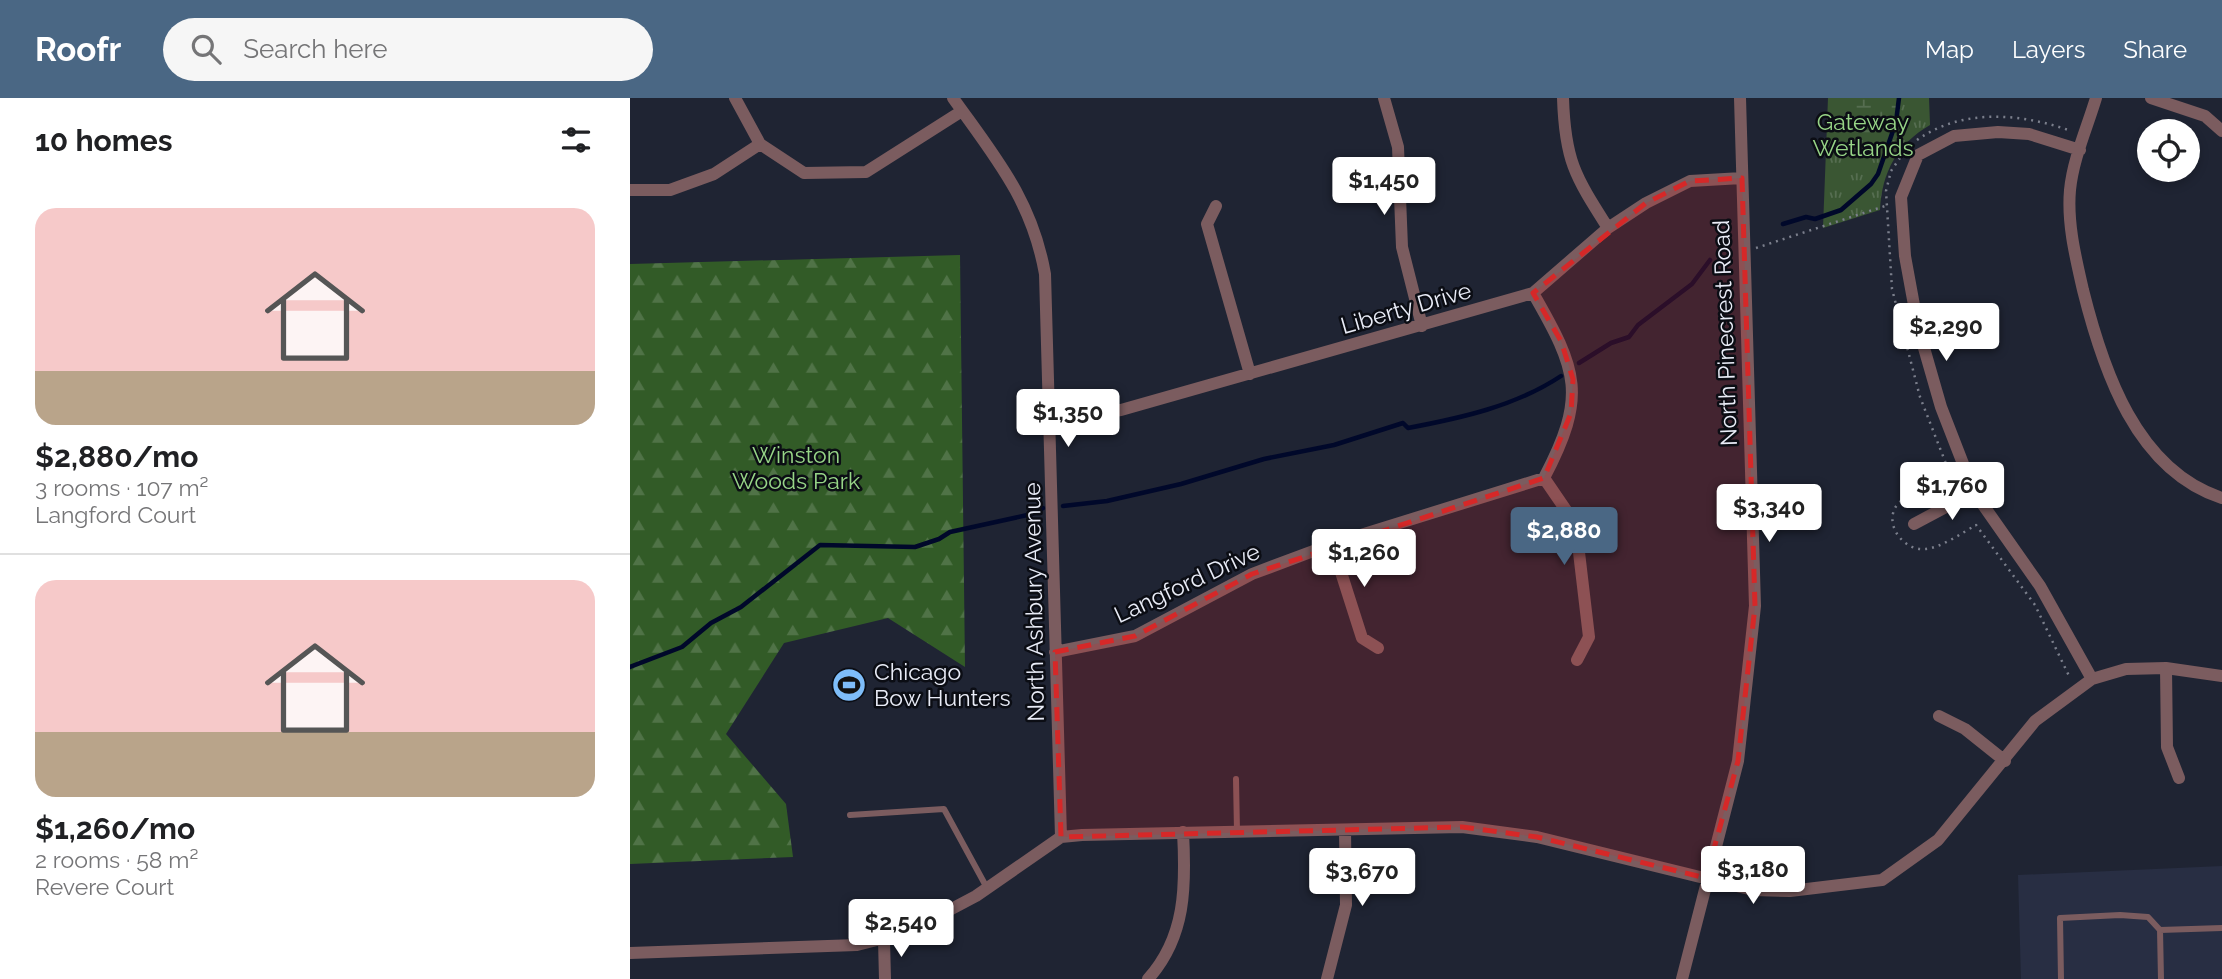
<!DOCTYPE html>
<meta charset="utf-8">
<style>
:root{--surface:#fff;--page:#f6f6f6;--text:#202124;--muted:#757577;--line:#e0e0e0;--accent:#4a6784}
body{margin:0;font-family:Raleway,sans-serif;background:var(--page);color:var(--text);height:100vh;display:flex;flex-direction:column;font-size:26px;white-space:nowrap}
*{box-sizing:border-box;margin:0}
p{font-size:23px;color:var(--muted)}
.icon{flex:none;width:38px;height:38px;fill:none;stroke:currentColor;stroke-width:2;stroke-linecap:round;stroke-linejoin:round}
.map{position:relative;flex:1;overflow:hidden}
.drawer{display:flex;flex-direction:column;background:var(--surface);width:630px}
.drawer>*{flex:none}
.fabs{position:absolute;left:1507px;top:21px;display:grid;gap:14px}
.fabs a{display:grid;place-items:center;width:63px;height:63px;border-radius:50%;background:var(--surface);box-shadow:0 4px 10px #0003;font-size:35px}
.price{position:absolute;translate:-50% -60px;padding:0 16px;border-radius:7px;background:#fff;color:#222;font-size:23px;line-height:46px;filter:drop-shadow(0 2px 4px #0008)}
.price::after{content:'';position:absolute;left:50%;top:42px;width:21px;height:16px;margin-left:-10px;background:inherit;clip-path:polygon(0 0,100% 0,50% 100%)}
.price.selected{background:var(--accent);color:#fff}
ul{padding:0;list-style:none}
li{display:grid;align-content:center;gap:14px;height:371px;padding:0 35px}
li+li{border-top:2px solid var(--line)}
li span{display:grid;place-items:center;height:217px;border-radius:21px;color:#555}
li>.icon{margin-inline-start:auto}
span .icon{width:126px;height:126px;fill:#fffc;stroke-width:1}
li b{font-size:30px}
h2{display:flex;justify-content:space-between;align-items:center;height:84px;padding:0 35px;font-size:30px}
header{display:flex;align-items:center;gap:42px;box-sizing:border-box;height:98px;padding:0 35px;background:var(--accent);color:#fff}
header strong{font-size:33px}
nav{display:flex;gap:38px;margin-inline-start:auto;font-size:24px}
.search{width:490px;height:63px;background:var(--page);display:flex;align-items:center;gap:18px;box-sizing:border-box;padding:0 24px;border-radius:38px;color:var(--muted);font-size:26px}
main{display:flex;flex:1;min-height:0}
.map>svg:first-child{display:block}
.built{fill:#282e43}
.grass{fill:url(#grass-tufts)}
.forest{fill:url(#forest-firs)}
.wetland{fill:url(#wetland-marsh)}
.lines{fill:none;stroke-linecap:round;stroke-linejoin:round}
.stream{stroke:#00082a;stroke-width:4.5}
.path{stroke:#7b7f8c;stroke-width:2.5;stroke-dasharray:2 5;stroke-linecap:butt}
.service{stroke:#7b5c5f;stroke-width:6}
.minor{stroke:#7b5c5f;stroke-width:12}
.marked{fill:#d62828;fill-opacity:0.2;stroke:#d62828;stroke-width:5;stroke-dasharray:14 9;stroke-linejoin:round}
.labels{text-anchor:middle;stroke-width:5;stroke-linejoin:round;paint-order:stroke}
.park-label{font-size:23px;fill:#97d587;stroke:#0b0d14}
.street-label{font-size:23px;fill:#e9ecf7;stroke:#0b0d14}
.poi-label{font-size:23px;fill:#e9ecf7;stroke:#0b0d14;text-anchor:start}
</style>
<header>
<strong>Roofr</strong>
<div class="search"><svg class="icon" aria-label="search" viewBox="0 0 24 24"><circle cx="10" cy="10" r="6"/><path d="M15 15l6 6"/></svg>Search here</div>
<nav><a>Map</a><a>Layers</a><a>Share</a></nav>
</header>
<main>
<section class="drawer">
<h2>10 homes<svg class="icon" aria-label="filters" viewBox="0 0 24 24"><path d="M4 7h16M4 17h16"/><circle cx="9" cy="7" r="2"/><circle cx="15" cy="17" r="2"/></svg></h2>
<ul>
<li><span style="background:linear-gradient(#f6c9c9 75%,#b9a48a 0)"><svg class="icon" aria-label="home" viewBox="0 0 24 24"><path d="M3 11l9-7 9 7M6 9v11h12V9"/></svg></span><div><b>$2,880/mo</b><p>3 rooms · 107 m²</p><p>Langford Court</p></div></li>
<li><span style="background:linear-gradient(#f6c9c9 70%,#b9a48a 0)"><svg class="icon" aria-label="home" viewBox="0 0 24 24"><path d="M3 11l9-7 9 7M6 9v11h12V9"/></svg></span><div><b>$1,260/mo</b><p>2 rooms · 58 m²</p><p>Revere Court</p></div></li>
</ul>
</section>
<div class="map">
<svg width="1592" height="881" viewBox="0 0 1592 881">
<defs>
<pattern id="grass-tufts" width="24" height="20" patternUnits="userSpaceOnUse" patternTransform="scale(1.75)"><rect width="24" height="20" fill="#3a5633"/><path d="M3 7l-1-3M5 7V3M7 7l1-3M15 17l-1-3M17 17v-4M19 17l1-3" fill="none" stroke="#566e51"/></pattern>
<pattern id="forest-firs" width="22" height="20" patternUnits="userSpaceOnUse" patternTransform="scale(1.75)"><rect width="22" height="20" fill="#325b27"/><path d="M5 1l3.5 6h-7zM16 11l3.5 6h-7z" fill="#507347"/></pattern>
<pattern id="wetland-marsh" width="20" height="14" patternUnits="userSpaceOnUse" patternTransform="scale(1.75)"><rect width="20" height="14" fill="#3a5633"/><path d="M1 5h8M5 5V1M11 12h8M15 12V8" fill="none" stroke="#566e51"/></pattern>
</defs>
<rect width="100%" height="100%" fill="#1f2433"/>
<!-- built -->
<path class="built" d="M1592,768V881H1391L1388,777Z"/>
<!-- grass -->
<path class="grass" d="M1198,0H1299L1300,27C1267,46 1252,74 1250,112L1193,130Z"/>
<!-- forest -->
<path class="forest" d="M330,157L335,569L258,520L154,545L96,636L156,706L163,759L0,766V166Z"/>
<!-- wetland -->
<path class="wetland" d="M1211,0H1275C1258,32 1244,44 1209,35L1205,26Z"/>
<g class="lines">
<!-- stream -->
<path class="stream" d="M1153,126L1176,119L1185,121L1211,112L1241,86L1248,76L1266,24L1269,0
M949,265L981,245L999,239L1008,227L1062,186L1080,162
M433,408L477,403L551,386L634,361L704,347L773,325L778,330C831,320 886,308 931,278
M0,569L52,549L81,525L111,509L190,447L285,449L309,441L320,434L402,416L413,410"/>
<!-- path -->
<path class="path" d="M1287,42C1332,10 1391,15 1441,33
M1274,54L1261,73L1256,93L1262,191L1290,299L1320,376C1304,384 1284,391 1271,403C1250,420 1271,454 1296,451C1312,449 1332,435 1346,427L1405,507L1440,580
M1126,150L1255,108"/>
<!-- service -->
<path class="service" d="M606,681L607,733
M220,717L314,711L357,790
M1530,832L1592,830
M1431,881L1430,820L1490,817L1518,819L1530,832L1531,881"/>
<!-- minor -->
<path class="minor" d="M105,0L130,46L174,75L236,74L332,13
M323,0C365,59 402,102 415,176L431,739
M754,0L768,49L772,149L792,228
M933,0C935,63 945,78 978,130
M1466,0C1457,30 1443,61 1440,92C1437,126 1446,161 1453,192C1473,272 1506,372 1592,400
M1521,0L1575,18L1592,33
M1450,52L1399,36L1368,34L1324,38L1288,57L1271,99L1275,158L1288,229L1311,309L1344,394L1410,488L1462,581
M0,92H40L84,76L130,46
M586,108L577,126L620,276
M421,322L491,312L903,195L978,130L1016,105L1060,83L1112,80
M914,380L940,418L948,446L959,539L947,562
M1284,426L1344,394
M702,446L732,540L748,550
M425,554L505,538L622,476L702,446L914,380C957,298 948,273 903,195
M1536,570L1537,649L1549,680
M1309,618L1335,631L1375,663
M254,842L255,881
M0,855L227,847L278,834L346,798L431,739L452,737L832,729L907,739L1123,792L1160,793L1252,782L1308,742L1405,623L1462,581L1496,571L1536,570L1592,578
M518,881C556,839 556,788 553,734
M697,881L716,807L715,732
M1052,881L1108,663L1125,508L1110,0"/>
</g>
<!-- marked area -->
<path class="marked" d="M1112,80L1125,508L1108,663L1076,780L907,739L832,729L431,739L425,554L505,538L622,476L914,380L941,315L943,281L931,243L903,195L1016,105L1060,83Z"/>
<!-- icons -->
<defs>
<g id="stadium-disc" transform="scale(1.75)"><circle r="9.5" fill="#7ebdf9" stroke="#0b0d14"/><path d="M0-5a6.5 5 0 1 0 0 10a6.5 5 0 1 0 0-10ZM-3.5-1.8h7v3.6h-7Z" fill="#111"/></g>
</defs>
<g fill-rule="evenodd">
<use href="#stadium-disc" x="219" y="587"/>
</g>
<g class="labels">
<!-- park labels -->
<g class="park-label">
<text x="1233" y="32">Gateway<tspan x="1233" dy="26">Wetlands</tspan></text>
<text x="166" y="365">Winston<tspan x="166" dy="26">Woods Park</tspan></text>
</g>
<!-- street labels -->
<g class="street-label">
<text transform="translate(776 210) rotate(-16)" y="8">Liberty Drive</text>
<text transform="translate(1095 235) rotate(-92)" y="8">North Pinecrest Road</text>
<text transform="translate(557 485) rotate(-25)" y="8">Langford Drive</text>
<text transform="translate(404 504) rotate(-91)" y="8">North Ashbury Avenue</text>
</g>
<!-- poi labels -->
<g class="poi-label">
<text x="244" y="582">Chicago<tspan x="244" dy="26">Bow Hunters</tspan></text>
</g>
</g>
</svg>
<div class="fabs">
<a><svg class="icon" aria-label="locate" viewBox="0 0 24 24"><circle cx="12" cy="12" r="6"/><path d="M12 2v4M12 18v4M2 12h4M18 12h4"/></svg></a>
</div>
<b class="price" style="left:754px;top:119px">$1,450</b>
<b class="price" style="left:1316px;top:265px">$2,290</b>
<b class="price" style="left:438px;top:351px">$1,350</b>
<b class="price" style="left:1322px;top:424px">$1,760</b>
<b class="price" style="left:1139px;top:446px">$3,340</b>
<b class="price selected" style="left:934px;top:469px">$2,880</b>
<b class="price" style="left:734px;top:491px">$1,260</b>
<b class="price" style="left:1123px;top:808px">$3,180</b>
<b class="price" style="left:732px;top:810px">$3,670</b>
<b class="price" style="left:271px;top:861px">$2,540</b>
</div>
</main>
